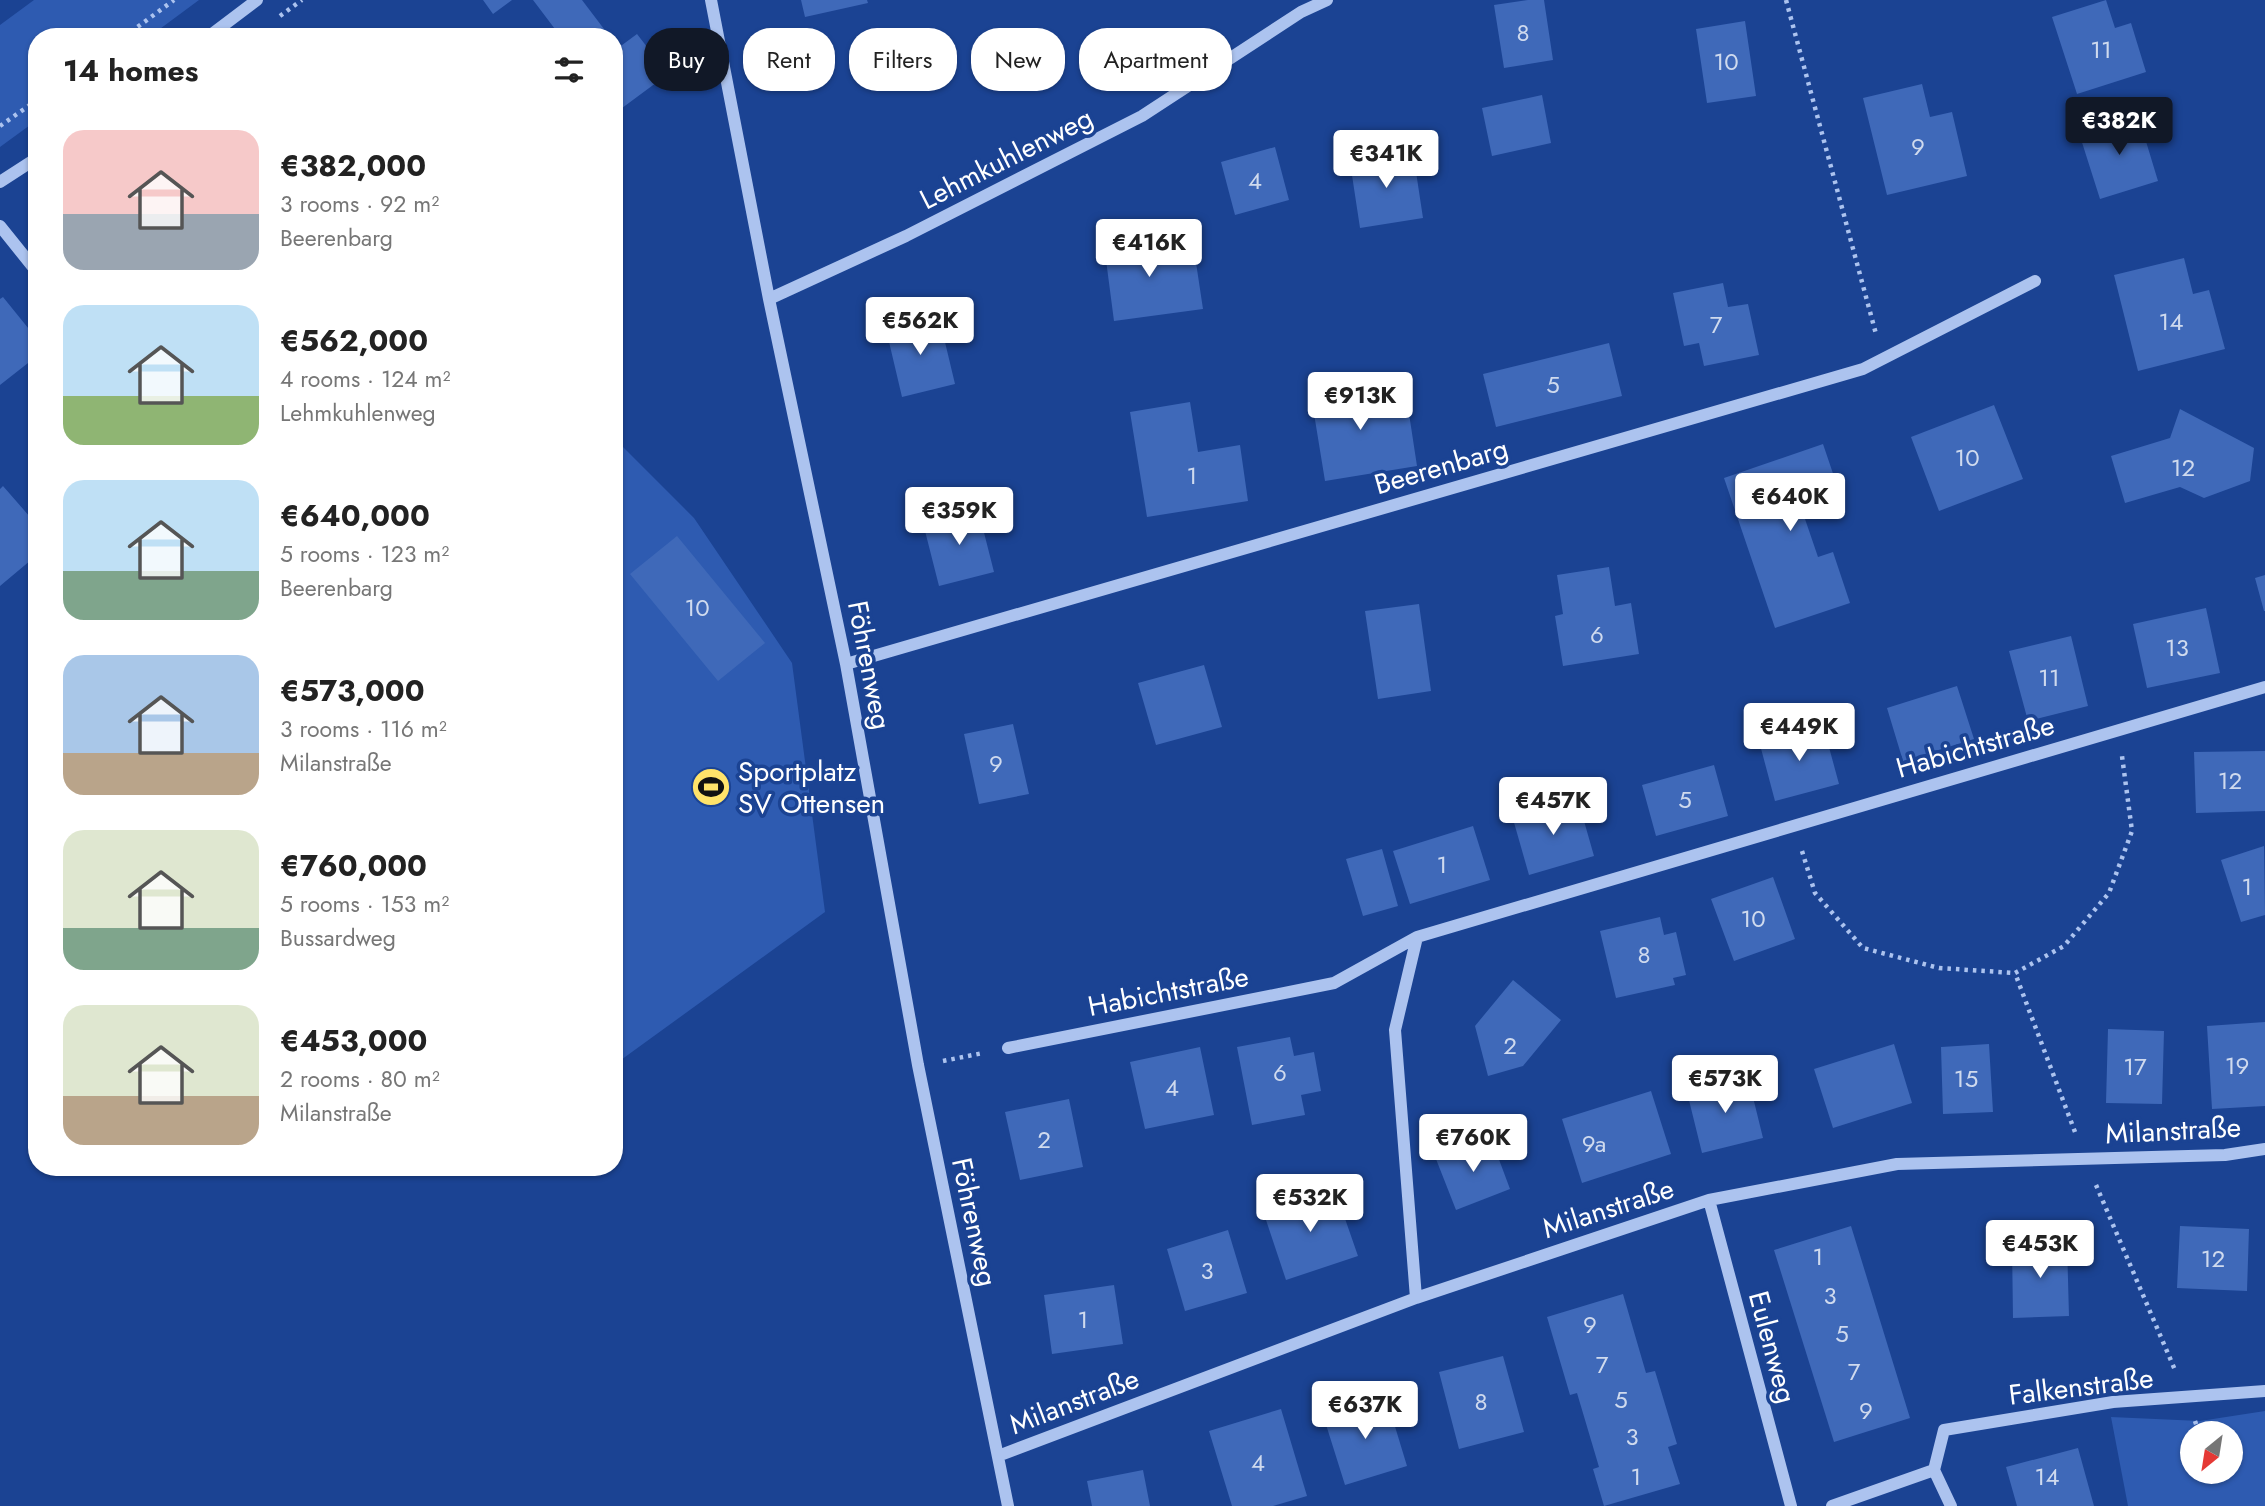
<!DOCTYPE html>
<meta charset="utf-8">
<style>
:root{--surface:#fff;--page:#f2f2f2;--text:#222;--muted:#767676;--accent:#111827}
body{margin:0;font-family:Jost,sans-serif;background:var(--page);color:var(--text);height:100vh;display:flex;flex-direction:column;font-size:26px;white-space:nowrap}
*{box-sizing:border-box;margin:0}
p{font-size:23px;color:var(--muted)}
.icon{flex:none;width:38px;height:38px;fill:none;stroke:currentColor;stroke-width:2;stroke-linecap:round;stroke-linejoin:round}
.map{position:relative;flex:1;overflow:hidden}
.side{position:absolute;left:28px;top:28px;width:595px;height:1148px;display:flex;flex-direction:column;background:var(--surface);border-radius:28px;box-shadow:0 2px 5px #0004}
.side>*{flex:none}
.guide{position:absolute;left:644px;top:28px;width:665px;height:63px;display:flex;gap:14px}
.needle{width:46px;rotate:210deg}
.buttons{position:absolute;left:2180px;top:1421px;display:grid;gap:14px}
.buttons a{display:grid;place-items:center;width:63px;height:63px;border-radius:50%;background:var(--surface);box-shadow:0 2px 5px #0004;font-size:35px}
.price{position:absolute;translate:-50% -60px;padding:0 16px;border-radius:7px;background:#fff;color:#222;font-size:23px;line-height:46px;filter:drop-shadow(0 2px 4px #0008)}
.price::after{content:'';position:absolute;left:50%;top:42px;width:21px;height:16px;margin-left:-10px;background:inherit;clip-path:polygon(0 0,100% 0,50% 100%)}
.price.active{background:var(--accent);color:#fff}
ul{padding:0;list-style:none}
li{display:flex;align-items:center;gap:21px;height:175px;padding:0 35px}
li span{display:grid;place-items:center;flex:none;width:196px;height:140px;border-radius:21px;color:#555}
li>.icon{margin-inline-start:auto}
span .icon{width:84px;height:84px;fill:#fffc;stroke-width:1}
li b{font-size:30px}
h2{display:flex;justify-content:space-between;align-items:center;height:84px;padding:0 35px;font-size:30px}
.pill{padding:0 24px;border-radius:28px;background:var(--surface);box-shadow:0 2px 5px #0004;font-size:24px;line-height:63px}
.pill.active{background:var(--accent);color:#fff}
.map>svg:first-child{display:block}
.green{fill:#2e5bb1;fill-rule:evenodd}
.building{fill:#3f69b9}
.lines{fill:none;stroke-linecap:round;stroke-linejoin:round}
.path{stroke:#acc3ef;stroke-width:4.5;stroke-dasharray:3.5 5;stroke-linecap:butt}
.minor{stroke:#acc3ef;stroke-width:12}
.labels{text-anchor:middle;stroke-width:7;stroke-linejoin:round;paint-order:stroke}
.number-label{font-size:24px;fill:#cfdaee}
.street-label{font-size:28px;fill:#fff;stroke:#1b4393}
.poi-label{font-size:28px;fill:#fff;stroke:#1b4393;text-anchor:start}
</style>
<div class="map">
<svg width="2265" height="1506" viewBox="0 0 2265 1506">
<rect width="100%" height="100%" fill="#1b4393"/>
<!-- green -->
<path class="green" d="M34,0H199L149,37H37V120L0,147V25Z
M614,438L694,518L792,663L825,912L614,1065Z
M2265,1411V1506H2128L2111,1417L2200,1421ZM2193,1433H2231V1472H2193Z"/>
<!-- building -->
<path class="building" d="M483,0H512L493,14Z
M533,0H582L604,29L595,37H561Z
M801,0H867L868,3L805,17Z
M1528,0H1544L1553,60L1504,68L1494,5Z
M2106,0L2115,28L2131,23L2146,72L2077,94L2052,17Z
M1745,21L1756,96L1707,103L1696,29Z
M637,34L668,74L614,114V51Z
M1922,84L1930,117L1952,112L1967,176L1887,195L1863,98Z
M1542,95L1551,143L1492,156L1482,108Z
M2138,115L2158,181L2100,199L2079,133Z
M1275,147L1289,200L1235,215L1221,162Z
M1413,152L1423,218L1360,228L1350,162Z
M1152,231L1156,261L1195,256L1203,309L1114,321L1103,237Z
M2184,258L2193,294L2209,290L2225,349L2138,371L2114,275Z
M1723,283L1728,307L1748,304L1759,355L1704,366L1699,343L1684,346L1673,293Z
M3,297L37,339V356L0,385V299Z
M939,317L955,384L902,397L886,329Z
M1609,343L1622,396L1496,427L1483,374Z
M1371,379L1376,412L1408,407L1417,466L1325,481L1310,389Z
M1190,402L1198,452L1240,445L1248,501L1147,517L1130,412Z
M1994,405L2023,479L1939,511L1911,437Z
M2180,409L2254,448L2250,481L2204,498L2180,487L2125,503L2111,456L2170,438Z
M1823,444L1844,506L1805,519L1818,557L1833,552L1850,603L1775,628L1724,478Z
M3,486L37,525V555L0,586V489Z
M978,509L994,572L939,586L923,523Z
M677,536L765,643L718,681L630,574Z
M1609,567L1615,606L1631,603L1639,654L1563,666L1555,616L1563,614L1557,575Z
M2265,575V611H2264L2255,578Z
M1419,604L1431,691L1378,699L1365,611Z
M2206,608L2220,673L2147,688L2133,624Z
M2071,636L2088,706L2028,721L2009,651Z
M1204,665L1222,727L1156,745L1138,683Z
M1957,686L1974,739L1903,761L1887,708Z
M1013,724L1029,794L979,804L964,734Z
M1823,725L1839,784L1775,801L1759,741Z
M2265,751V811L2196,813L2194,752Z
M1714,765L1728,816L1656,836L1642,785Z
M1578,800L1594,856L1529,875L1513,819Z
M1473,826L1490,880L1410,904L1393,851Z
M2264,846L2265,915L2241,922L2221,860Z
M1382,849L1398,906L1363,916L1346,859Z
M1773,877L1795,939L1734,961L1711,899Z
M1660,917L1664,935L1676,932L1686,975L1673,978L1675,985L1616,998L1600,931Z
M1513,980L1561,1020L1523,1066L1488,1076L1475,1026Z
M2265,1022V1106L2212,1109L2207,1026Z
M2108,1029L2164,1031L2162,1104L2106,1103Z
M1290,1037L1294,1056L1314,1052L1321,1091L1301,1095L1305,1115L1252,1125L1237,1047Z
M1894,1044L1912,1103L1833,1128L1814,1069Z
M1989,1044L1993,1112L1943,1114L1941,1047Z
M1200,1047L1214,1115L1145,1129L1130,1062Z
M1748,1077L1763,1138L1702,1153L1687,1092Z
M1651,1091L1671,1154L1582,1183L1562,1119Z
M1069,1099L1083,1167L1020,1180L1005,1112Z
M1491,1138L1510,1189L1456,1210L1436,1159Z
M1334,1187L1358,1256L1286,1280L1263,1211Z
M1851,1226L1910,1418L1834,1442L1774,1250Z
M2180,1226L2249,1229L2247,1291L2177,1288Z
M1228,1230L1247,1293L1185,1311L1167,1249Z
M2067,1243L2069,1316L2013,1318L2012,1244Z
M1114,1285L1123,1344L1052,1354L1044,1295Z
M1623,1294L1646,1373L1655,1371L1677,1444L1668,1447L1680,1484L1604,1506L1593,1469L1599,1467L1577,1393L1570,1395L1547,1317Z
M1503,1356L1524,1432L1459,1449L1439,1372Z
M1386,1397L1407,1466L1345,1485L1323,1415Z
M1281,1409L1307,1496L1273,1506H1232L1209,1431Z
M2078,1448L2094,1506H2017L2006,1467Z
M1143,1470L1150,1506H1092L1087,1481Z"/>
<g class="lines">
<!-- path -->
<path class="path" d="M1786,0L1876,334
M280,16L302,0
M124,37L174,0
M0,126L37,100
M1802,851L1815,893L1863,948L1939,968L2015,973
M943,1061L983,1053
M2075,1132L2015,973L2064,946L2109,893L2132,831L2122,756
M2096,1185L2175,1370
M2195,1421L2199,1433
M2213,1472L2216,1481"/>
<!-- minor -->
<path class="minor" d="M711,0L769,299L846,664L918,1065L1008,1506
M208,37L257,0
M0,182L37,158
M0,226L37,272
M769,299L906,236L1142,116L1301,12L1327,0
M846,664L1863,369L2035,281
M1008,1048L1334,983L1417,937
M1709,1200L1791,1506
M1416,1298L1395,1030L1417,937L2265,687
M998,1456L1416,1298L1709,1200L1897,1164L2225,1155L2265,1149
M1934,1470L1951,1506
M1832,1506L1934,1470L1944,1430L2113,1402L2265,1391"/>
</g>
<!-- icons -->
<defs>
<g id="stadium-disc" transform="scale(2.0125)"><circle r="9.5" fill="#ffe36a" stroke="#1b4393"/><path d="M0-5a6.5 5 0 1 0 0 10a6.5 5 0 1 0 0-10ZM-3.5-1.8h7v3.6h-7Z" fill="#111"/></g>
</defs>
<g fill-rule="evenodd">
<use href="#stadium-disc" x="711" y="787"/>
</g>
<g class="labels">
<!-- number labels -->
<g class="number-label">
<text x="1523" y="41">8</text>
<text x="2101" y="58">11</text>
<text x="1726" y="70">10</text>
<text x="1918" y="155">9</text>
<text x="1255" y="189">4</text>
<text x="2171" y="330">14</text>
<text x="1716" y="333">7</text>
<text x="1553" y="393">5</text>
<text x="1967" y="466">10</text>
<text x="2183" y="476">12</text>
<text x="1192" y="484">1</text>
<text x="697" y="616">10</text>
<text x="1597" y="643">6</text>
<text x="2177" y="656">13</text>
<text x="2049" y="686">11</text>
<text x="996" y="772">9</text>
<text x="2230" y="789">12</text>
<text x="1685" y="808">5</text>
<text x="1442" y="873">1</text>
<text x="2247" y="895">1</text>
<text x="1753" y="927">10</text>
<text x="1644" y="963">8</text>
<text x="1510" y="1054">2</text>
<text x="2237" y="1074">19</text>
<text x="2135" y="1075">17</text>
<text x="1280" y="1081">6</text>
<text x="1966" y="1087">15</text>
<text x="1172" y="1096">4</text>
<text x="1044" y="1148">2</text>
<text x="1594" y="1152">9a</text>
<text x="1818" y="1265">1</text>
<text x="2213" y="1267">12</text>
<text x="1207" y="1279">3</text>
<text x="1830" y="1304">3</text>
<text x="1083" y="1328">1</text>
<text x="1590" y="1333">9</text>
<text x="1842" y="1342">5</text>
<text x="1602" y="1373">7</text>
<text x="1854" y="1380">7</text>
<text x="1621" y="1408">5</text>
<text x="1481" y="1410">8</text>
<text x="1866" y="1419">9</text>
<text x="1632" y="1445">3</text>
<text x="1258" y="1471">4</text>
<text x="1636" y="1485">1</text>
<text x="2047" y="1485">14</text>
</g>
<!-- street labels -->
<g class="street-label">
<text transform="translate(1006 158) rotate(-27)" y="10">Lehmkuhlenweg</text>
<text transform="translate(1441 466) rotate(-16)" y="10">Beerenbarg</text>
<text transform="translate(870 665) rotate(79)" y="10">Föhrenweg</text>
<text transform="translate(1975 746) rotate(-16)" y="10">Habichtstraße</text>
<text transform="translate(1168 991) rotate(-11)" y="10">Habichtstraße</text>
<text transform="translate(2173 1130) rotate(-3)" y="10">Milanstraße</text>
<text transform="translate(1608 1208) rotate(-18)" y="10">Milanstraße</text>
<text transform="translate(975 1222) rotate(78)" y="10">Föhrenweg</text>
<text transform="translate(1773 1347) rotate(75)" y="10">Eulenweg</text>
<text transform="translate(2081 1386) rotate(-7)" y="10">Falkenstraße</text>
<text transform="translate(1074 1401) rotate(-21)" y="10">Milanstraße</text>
</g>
<!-- poi labels -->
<g class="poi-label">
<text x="738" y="781">Sportplatz<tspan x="738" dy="32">SV Ottensen</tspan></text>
</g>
</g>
</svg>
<div class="buttons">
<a><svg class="needle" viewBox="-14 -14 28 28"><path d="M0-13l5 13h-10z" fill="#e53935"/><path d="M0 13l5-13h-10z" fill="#767676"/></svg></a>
</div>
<b class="price active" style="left:2119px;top:157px">€382K</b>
<b class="price" style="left:1386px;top:190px">€341K</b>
<b class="price" style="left:1149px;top:279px">€416K</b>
<b class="price" style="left:920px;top:357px">€562K</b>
<b class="price" style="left:1360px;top:432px">€913K</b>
<b class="price" style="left:1790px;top:533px">€640K</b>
<b class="price" style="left:959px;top:547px">€359K</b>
<b class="price" style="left:1799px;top:763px">€449K</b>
<b class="price" style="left:1553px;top:837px">€457K</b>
<b class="price" style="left:1725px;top:1115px">€573K</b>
<b class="price" style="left:1473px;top:1174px">€760K</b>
<b class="price" style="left:1310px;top:1234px">€532K</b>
<b class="price" style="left:2040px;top:1280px">€453K</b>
<b class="price" style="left:1365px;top:1441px">€637K</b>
<div class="guide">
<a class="pill active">Buy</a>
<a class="pill">Rent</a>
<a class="pill">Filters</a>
<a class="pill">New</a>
<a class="pill">Apartment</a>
</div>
<section class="side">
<h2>14 homes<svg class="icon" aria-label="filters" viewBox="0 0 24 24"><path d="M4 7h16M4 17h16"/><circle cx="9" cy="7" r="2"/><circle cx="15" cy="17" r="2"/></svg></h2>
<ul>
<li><span style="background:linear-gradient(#f6c9c9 60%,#9aa5b1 0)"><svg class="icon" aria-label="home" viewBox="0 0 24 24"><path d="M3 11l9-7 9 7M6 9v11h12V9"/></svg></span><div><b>€382,000</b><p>3 rooms · 92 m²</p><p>Beerenbarg</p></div></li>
<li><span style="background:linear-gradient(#bfe0f5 65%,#8fb573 0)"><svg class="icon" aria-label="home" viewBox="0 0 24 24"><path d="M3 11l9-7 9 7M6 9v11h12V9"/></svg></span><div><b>€562,000</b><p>4 rooms · 124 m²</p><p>Lehmkuhlenweg</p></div></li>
<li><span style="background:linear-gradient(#bfe0f5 65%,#7fa58c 0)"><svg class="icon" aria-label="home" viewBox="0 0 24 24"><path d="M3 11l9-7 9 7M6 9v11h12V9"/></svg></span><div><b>€640,000</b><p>5 rooms · 123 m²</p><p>Beerenbarg</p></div></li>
<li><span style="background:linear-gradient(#a9c7e8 70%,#b9a48a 0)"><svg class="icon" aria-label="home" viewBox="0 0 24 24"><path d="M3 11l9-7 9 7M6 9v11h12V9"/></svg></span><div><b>€573,000</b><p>3 rooms · 116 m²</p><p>Milanstraße</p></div></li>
<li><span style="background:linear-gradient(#dfe7d0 70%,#7fa58c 0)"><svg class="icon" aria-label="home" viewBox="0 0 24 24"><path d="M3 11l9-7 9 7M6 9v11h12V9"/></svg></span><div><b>€760,000</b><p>5 rooms · 153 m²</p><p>Bussardweg</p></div></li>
<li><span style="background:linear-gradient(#dfe7d0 65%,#b9a48a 0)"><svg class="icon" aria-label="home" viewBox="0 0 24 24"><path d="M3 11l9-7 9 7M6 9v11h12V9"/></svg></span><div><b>€453,000</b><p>2 rooms · 80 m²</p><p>Milanstraße</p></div></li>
</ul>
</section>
</div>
